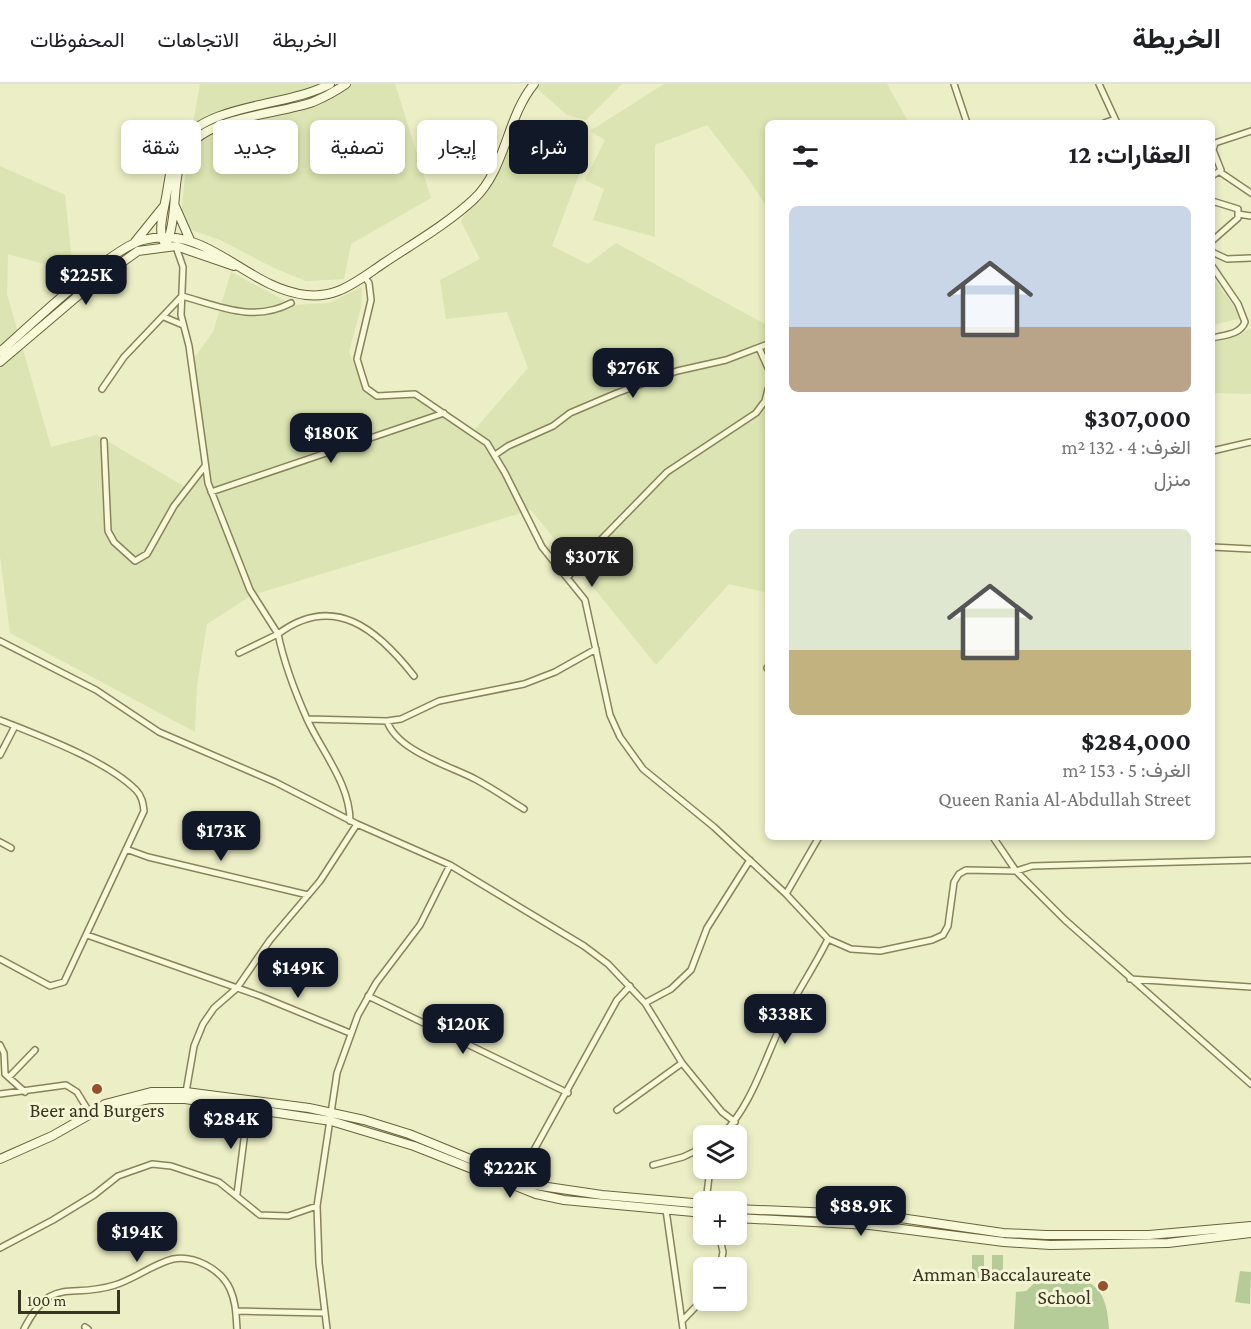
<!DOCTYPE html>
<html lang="ar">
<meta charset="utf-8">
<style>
:root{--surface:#fff;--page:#f2f2f2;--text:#202124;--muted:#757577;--line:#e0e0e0;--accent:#111827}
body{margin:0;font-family:"Crimson Pro",Vazirmatn,serif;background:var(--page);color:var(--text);direction:rtl;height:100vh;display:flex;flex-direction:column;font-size:22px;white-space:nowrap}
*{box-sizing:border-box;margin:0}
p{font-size:20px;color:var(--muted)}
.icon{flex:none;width:33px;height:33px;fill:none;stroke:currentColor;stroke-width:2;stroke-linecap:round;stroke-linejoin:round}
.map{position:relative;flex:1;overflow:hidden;direction:ltr}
.details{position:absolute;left:765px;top:36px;width:450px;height:720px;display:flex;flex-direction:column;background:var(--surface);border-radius:9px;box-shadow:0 3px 9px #0003;direction:rtl}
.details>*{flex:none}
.guide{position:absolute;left:18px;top:36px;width:570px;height:54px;direction:rtl;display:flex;gap:12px}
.controls{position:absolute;left:693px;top:1041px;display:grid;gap:12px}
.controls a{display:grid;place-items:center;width:54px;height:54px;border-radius:9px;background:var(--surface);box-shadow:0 3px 9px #0003;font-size:30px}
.scale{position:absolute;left:18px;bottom:15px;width:102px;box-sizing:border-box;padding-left:6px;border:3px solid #39341f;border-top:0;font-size:16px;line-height:21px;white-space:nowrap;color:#39341f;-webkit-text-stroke:4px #f4f5d5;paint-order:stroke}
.price{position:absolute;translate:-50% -51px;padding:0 14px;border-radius:12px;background:var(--accent);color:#fff;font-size:20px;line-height:39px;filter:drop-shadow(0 2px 3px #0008)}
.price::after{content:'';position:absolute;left:50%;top:36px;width:18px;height:14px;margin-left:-9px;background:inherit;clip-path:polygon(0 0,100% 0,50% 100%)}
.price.selected{background:#222;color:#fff}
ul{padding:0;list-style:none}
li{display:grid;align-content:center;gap:12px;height:318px;padding:0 24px}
li span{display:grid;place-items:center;height:186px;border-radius:9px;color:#555}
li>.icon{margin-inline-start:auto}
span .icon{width:108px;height:108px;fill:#fffc;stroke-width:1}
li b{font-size:26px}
h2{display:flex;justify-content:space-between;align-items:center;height:72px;padding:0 24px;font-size:26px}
.chip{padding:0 21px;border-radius:9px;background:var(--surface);box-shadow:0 3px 9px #0003;font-size:21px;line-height:54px}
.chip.selected{background:var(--accent);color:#fff}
header{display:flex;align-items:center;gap:36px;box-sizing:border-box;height:84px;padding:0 30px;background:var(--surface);border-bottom:2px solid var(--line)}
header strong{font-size:28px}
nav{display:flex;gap:33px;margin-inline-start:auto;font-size:21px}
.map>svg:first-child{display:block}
.farmland{fill:#dbe4b2}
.green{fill:#b5cc99}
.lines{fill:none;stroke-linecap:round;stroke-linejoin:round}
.street-casing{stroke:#89835b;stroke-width:8}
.secondary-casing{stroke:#6b633e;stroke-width:10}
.street{stroke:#f7f9d8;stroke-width:5}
.secondary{stroke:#f7f9d8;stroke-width:8}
.poi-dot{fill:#984f2b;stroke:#f4f5d5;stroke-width:2}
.labels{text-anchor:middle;stroke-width:6;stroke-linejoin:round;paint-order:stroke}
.poi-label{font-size:20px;fill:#39341f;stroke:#f4f5d5}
</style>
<header>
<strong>الخريطة</strong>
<nav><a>الخريطة</a><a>الاتجاهات</a><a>المحفوظات</a></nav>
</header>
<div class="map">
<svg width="1251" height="1245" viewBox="0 0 1251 1245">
<rect width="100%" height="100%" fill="#eceec5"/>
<!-- farmland -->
<path class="farmland" d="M200,0H395L431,114L351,160L344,195L306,197L274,184L220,156L180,142L187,73Z
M532,0H622L586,36L567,31Z
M664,0H887L909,39H768V125L748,94L707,41L655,61V153L593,136L604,105L585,96L605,56L590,47Z
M518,44L583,80L552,162L588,180L616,159L765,240L768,234V509L729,500L656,581L531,426L252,511L207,540L197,601L195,648L10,549L0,472V82L65,111L73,188L8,170L7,210L51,363L97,351L187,404L207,378L192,277L213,248L231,188L293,221L329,219L362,203L361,223L349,268L365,308L412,311L471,350L528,284L507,228L446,235L440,196L480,175L461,137Z
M1212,193L1243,234L1212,241Z
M1251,244V310L1212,309V258L1239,251Z"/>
<!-- green -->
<path class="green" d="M972,1171H984V1195H972Z
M992,1171H1003V1195H992Z
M1240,1187L1251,1188L1250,1220L1235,1218Z
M1063,1190C1099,1197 1107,1210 1109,1245H1014L1016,1208L1026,1207L1040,1194Z"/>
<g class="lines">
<!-- street casing -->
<g class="street-casing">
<path id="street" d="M954,0L967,39
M1099,0L1117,39
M1104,39L1115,35
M1220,88L1251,109
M1212,92L1221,86L1213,66L1215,59L1251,47
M1212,117L1238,125V134L1212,157
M1238,130L1251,132
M176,163L183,183L181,231L189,262L208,399L250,506L278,550L239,569
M1212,168L1227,175L1251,174
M1212,182L1238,220L1245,238C1240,251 1224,251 1212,254
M364,192L369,199L371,216L357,275L366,304L377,312L415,310L487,359L505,389L542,463L585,516L610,631L620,653L643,685L714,743L786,810L828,855L851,865L880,867L932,856L943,851L948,842L954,798L959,790L966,786L1016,787L1032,782L1251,776
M164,233L183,241
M759,264L768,284
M102,305L124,273L182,212C219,222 253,239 291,219
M104,357L108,447L114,458L135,477L147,470L174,422L205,382
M1212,367L1251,358
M495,371L508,362L553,342L570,329L617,309L677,287L726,276L768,260
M211,408L444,329
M1212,463L1251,465
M568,493L587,470L667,388L756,329L765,317L768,305
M0,557L96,606L159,648L275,698L357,740L450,781L584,862L608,880L645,919L682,979L722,1028L735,1038
M767,584H768
M307,635L387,637C397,667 450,682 475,695C492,704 508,715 524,725
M0,636C40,652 106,676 136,706C142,712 143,719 144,727L64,898L50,902L0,875
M387,637L401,635L439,617L524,600L555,588L596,565
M0,671L15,642
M350,737C350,700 322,668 307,635C295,608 284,579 278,550C334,508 378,546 414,592
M993,753L1016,787L1065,836L1251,1000
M0,758L11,764
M126,765L148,773L308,811
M786,810L819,753
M87,851L260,912L350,949
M1130,895L1251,903
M368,912L568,1009
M645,919L671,905L691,886L707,844L750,776
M0,961L4,969L5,990L25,1008
M9,993L35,966
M186,1008L194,962L203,940L214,924L237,904L270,856L320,797L357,740
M0,1010L66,1001L77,1008L91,1031
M617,1026L682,979
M721,1052C753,1021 765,972 785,933C798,906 815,882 828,855
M653,1081L683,1073L704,1063
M518,1095L617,916L630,902
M237,1110L248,1024
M706,1118L710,1084
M666,1126L683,1245
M719,1150L723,1168L720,1184
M0,1164L53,1136L94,1111L118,1092L152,1080L171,1082L219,1098L260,1131L288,1132L317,1122
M237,1227L325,1229
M682,1237L704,1214
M85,1243L88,1245
M24,1245C52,1190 69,1216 115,1201C135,1195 153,1180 173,1175C194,1171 221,1185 230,1205C236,1218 236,1231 237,1245
M327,1245L319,1179L317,1122L337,989L358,931L376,899L420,841L450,781"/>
</g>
<!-- secondary casing -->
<g class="secondary-casing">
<path id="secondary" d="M175,122L190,156
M168,156C178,129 171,97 184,70C202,32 277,31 313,18C325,13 336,7 346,0
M135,158L164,122
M164,158C157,146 165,122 167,108C170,92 171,74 180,60C207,19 288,23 330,0
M0,268C28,243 111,164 143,156C208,139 245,204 306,211C316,212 328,211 338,207C354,201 369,189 384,179C414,159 447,140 473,116C506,86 506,34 534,0
M0,278L93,199L138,167L176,162L234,182
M96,1027L149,1015H185L331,1037L414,1062L536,1110L564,1116L704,1129
M0,1075L52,1052L96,1027L105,1020L151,1008H186L309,1024L364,1036L409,1050L534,1101L602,1111L704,1120
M736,1125L880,1131L1003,1149L1046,1151H1149L1251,1142
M736,1134L870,1141L1004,1158L1050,1161L1168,1159L1251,1149"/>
</g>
<!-- street -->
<use href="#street" class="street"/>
<!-- secondary -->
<use href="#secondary" class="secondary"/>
</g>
<!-- markers -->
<g class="poi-dot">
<circle cx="97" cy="1005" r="6"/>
<circle cx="1103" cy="1202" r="6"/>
</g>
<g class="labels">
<!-- poi labels -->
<g class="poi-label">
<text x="97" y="1033">Beer and Burgers</text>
<text x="1091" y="1197" text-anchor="end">Amman Baccalaureate<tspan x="1091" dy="23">School</tspan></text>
</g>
</g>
</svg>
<div class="controls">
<a><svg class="icon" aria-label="layers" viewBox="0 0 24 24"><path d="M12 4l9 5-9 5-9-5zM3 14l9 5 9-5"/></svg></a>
<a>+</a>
<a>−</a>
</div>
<div class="scale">100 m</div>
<b class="price" style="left:86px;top:222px">$225K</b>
<b class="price" style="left:633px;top:315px">$276K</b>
<b class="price" style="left:331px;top:380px">$180K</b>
<b class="price selected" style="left:592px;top:504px">$307K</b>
<b class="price" style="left:221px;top:778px">$173K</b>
<b class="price" style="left:298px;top:915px">$149K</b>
<b class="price" style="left:785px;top:961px">$338K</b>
<b class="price" style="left:463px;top:971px">$120K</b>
<b class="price" style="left:231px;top:1066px">$284K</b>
<b class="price" style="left:510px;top:1115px">$222K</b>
<b class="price" style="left:861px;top:1153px">$88.9K</b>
<b class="price" style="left:137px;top:1179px">$194K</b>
<div class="guide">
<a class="chip selected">شراء</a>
<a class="chip">إيجار</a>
<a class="chip">تصفية</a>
<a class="chip">جديد</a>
<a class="chip">شقة</a>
</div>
<section class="details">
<h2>العقارات: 12<svg class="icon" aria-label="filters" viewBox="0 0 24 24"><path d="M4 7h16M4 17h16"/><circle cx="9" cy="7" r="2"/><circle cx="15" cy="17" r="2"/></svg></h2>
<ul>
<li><span style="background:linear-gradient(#c9d6e8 65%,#b9a48a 0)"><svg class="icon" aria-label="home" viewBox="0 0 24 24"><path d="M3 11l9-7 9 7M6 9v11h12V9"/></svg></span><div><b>$307,000</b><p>الغرف: 4 · 132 m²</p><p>منزل</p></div></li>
<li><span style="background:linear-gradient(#dfe7d0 65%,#c2b280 0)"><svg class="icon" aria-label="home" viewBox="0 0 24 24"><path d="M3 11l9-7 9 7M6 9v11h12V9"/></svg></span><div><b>$284,000</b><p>الغرف: 5 · 153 m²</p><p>Queen Rania Al-Abdullah Street</p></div></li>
</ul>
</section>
</div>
